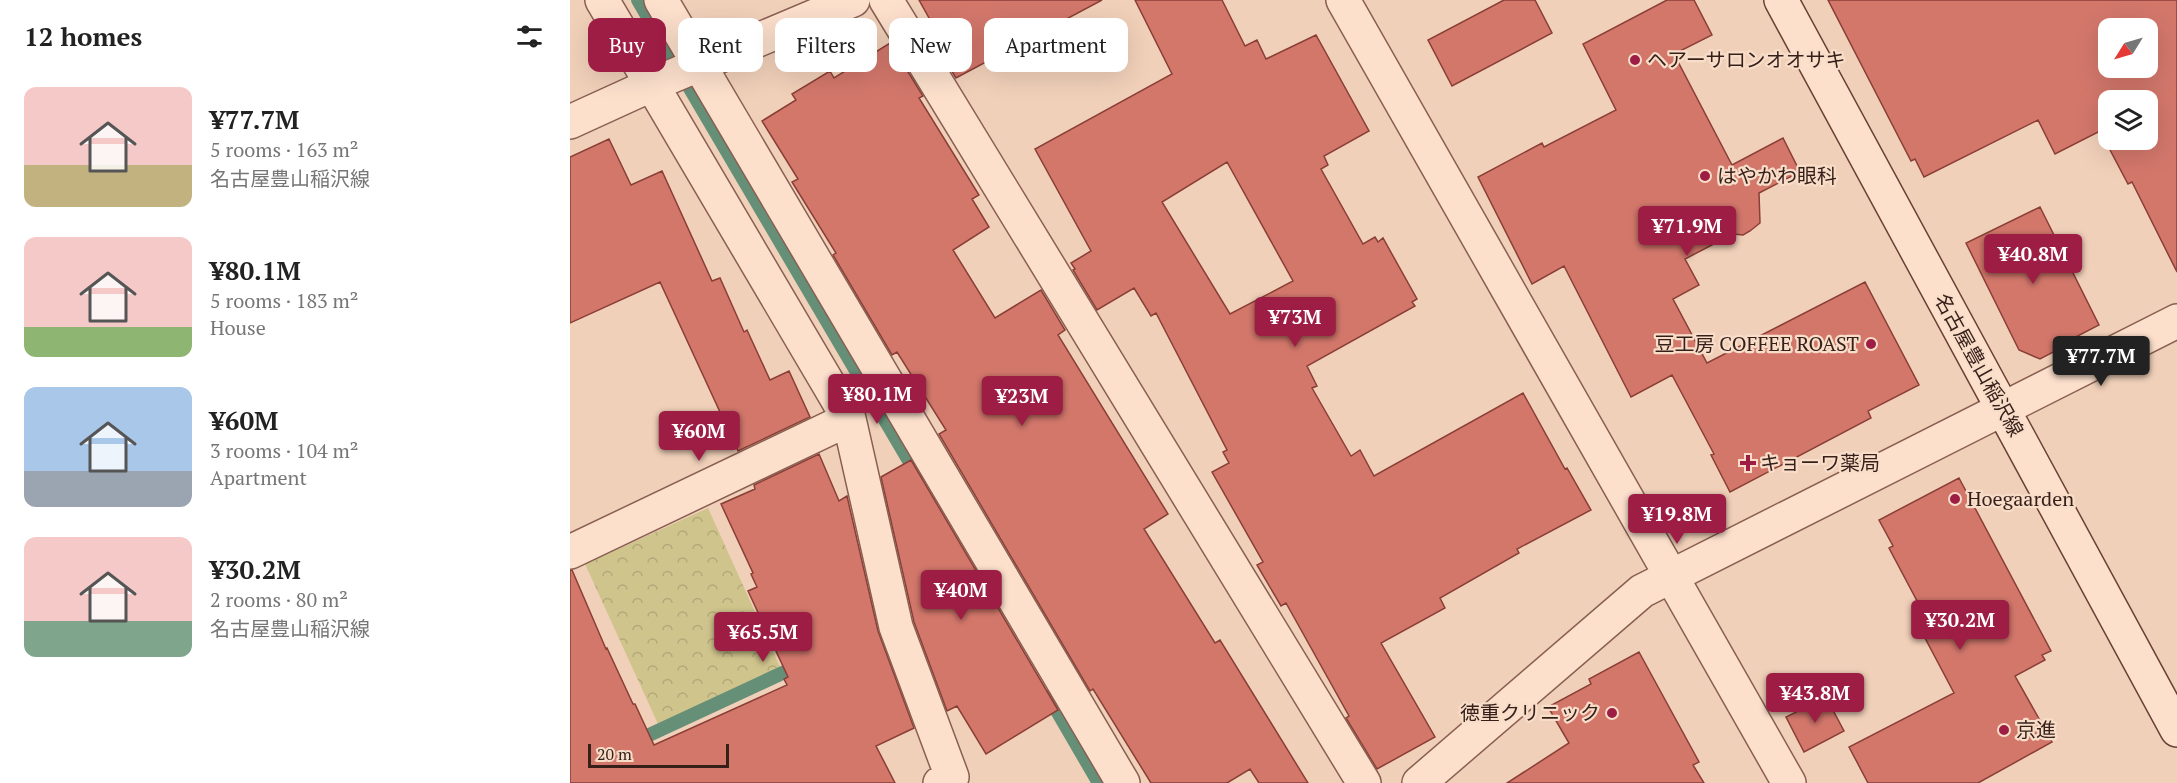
<!DOCTYPE html>
<meta charset="utf-8">
<style>
:root{--surface:#fff;--page:#f2f2f2;--text:#222;--muted:#767676;--accent:#9d1d44}
body{margin:0;font-family:"PT Serif","Noto Sans JP",serif;background:var(--page);color:var(--text);height:100vh;display:flex;flex-direction:column;font-size:22px;white-space:nowrap}
*{box-sizing:border-box;margin:0}
p{font-size:20px;color:var(--muted)}
.icon{flex:none;width:33px;height:33px;fill:none;stroke:currentColor;stroke-width:2;stroke-linecap:round;stroke-linejoin:round}
.map{position:relative;flex:1;overflow:hidden}
.sheet{display:flex;flex-direction:column;background:var(--surface);width:570px}
.sheet>*{flex:none}
.hud{position:absolute;left:18px;top:18px;width:570px;height:54px;display:flex;gap:12px}
.needle{width:39px;rotate:233deg}
.tools{position:absolute;left:1528px;top:18px;display:grid;gap:12px}
.tools a{display:grid;place-items:center;width:60px;height:60px;border-radius:12px;background:var(--surface);box-shadow:0 6px 24px #0002;font-size:30px}
.scale{position:absolute;left:18px;bottom:15px;width:141px;box-sizing:border-box;padding-left:6px;border:3px solid #361f19;border-top:0;font-size:16px;line-height:21px;white-space:nowrap;color:#361f19;-webkit-text-stroke:4px #f8ddc9;paint-order:stroke}
.price{position:absolute;translate:-50% -51px;padding:0 14px;border-radius:6px;background:var(--accent);color:#fff;font-size:20px;line-height:39px;filter:drop-shadow(0 2px 3px #0008)}
.price::after{content:'';position:absolute;left:50%;top:36px;width:18px;height:14px;margin-left:-9px;background:inherit;clip-path:polygon(0 0,100% 0,50% 100%)}
.price.active{background:#222;color:#fff}
ul{padding:0;list-style:none}
li{display:flex;align-items:center;gap:18px;height:150px;padding:0 24px}
li span{display:grid;place-items:center;flex:none;width:168px;height:120px;border-radius:12px;color:#555}
li>.icon{margin-inline-start:auto}
span .icon{width:72px;height:72px;fill:#fffc;stroke-width:1}
li b{font-size:26px}
h2{display:flex;justify-content:space-between;align-items:center;height:72px;padding:0 24px;font-size:26px}
.pill{padding:0 21px;border-radius:12px;background:var(--surface);box-shadow:0 6px 24px #0002;font-size:21px;line-height:54px}
.pill.active{background:var(--accent);color:#fff}
main{display:flex;flex:1;min-height:0}
.map>svg:first-child{display:block}
.forest{fill:url(#forest-crowns)}
.lines{fill:none;stroke-linecap:round;stroke-linejoin:round}
.stream{stroke:#668f78;stroke-width:14}
.building{fill:#d3776b;stroke:#8a3f36;stroke-width:1.5;fill-rule:evenodd}
.minor-casing{stroke:#895f52;stroke-width:36}
.secondary-casing{stroke:#6a4136;stroke-width:36}
.minor{stroke:#fce0cc;stroke-width:33}
.secondary{stroke:#fce0cc;stroke-width:33}
.poi-dot{fill:#9d1d44;stroke:#f8ddc9;stroke-width:2}
.labels{text-anchor:middle;stroke-width:4.5;stroke-linejoin:round;paint-order:stroke}
.poi-label{font-size:20px;fill:#361f19;stroke:#f8ddc9;text-anchor:start}
.street-label{font-size:20px;fill:#361f19;stroke:#f8ddc9}
</style>
<main>
<section class="sheet">
<h2>12 homes<svg class="icon" aria-label="filters" viewBox="0 0 24 24"><path d="M4 7h16M4 17h16"/><circle cx="9" cy="7" r="2"/><circle cx="15" cy="17" r="2"/></svg></h2>
<ul>
<li><span style="background:linear-gradient(#f6c9c9 65%,#c2b280 0)"><svg class="icon" aria-label="home" viewBox="0 0 24 24"><path d="M3 11l9-7 9 7M6 9v11h12V9"/></svg></span><div><b>¥77.7M</b><p>5 rooms · 163 m²</p><p>名古屋豊山稲沢線</p></div></li>
<li><span style="background:linear-gradient(#f6c9c9 75%,#8fb573 0)"><svg class="icon" aria-label="home" viewBox="0 0 24 24"><path d="M3 11l9-7 9 7M6 9v11h12V9"/></svg></span><div><b>¥80.1M</b><p>5 rooms · 183 m²</p><p>House</p></div></li>
<li><span style="background:linear-gradient(#a9c7e8 70%,#9aa5b1 0)"><svg class="icon" aria-label="home" viewBox="0 0 24 24"><path d="M3 11l9-7 9 7M6 9v11h12V9"/></svg></span><div><b>¥60M</b><p>3 rooms · 104 m²</p><p>Apartment</p></div></li>
<li><span style="background:linear-gradient(#f6c9c9 70%,#7fa58c 0)"><svg class="icon" aria-label="home" viewBox="0 0 24 24"><path d="M3 11l9-7 9 7M6 9v11h12V9"/></svg></span><div><b>¥30.2M</b><p>2 rooms · 80 m²</p><p>名古屋豊山稲沢線</p></div></li>
</ul>
</section>
<div class="map">
<svg width="1607" height="783" viewBox="0 0 1607 783">
<defs>
<pattern id="forest-crowns" width="20" height="18" patternUnits="userSpaceOnUse" patternTransform="scale(1.5)"><rect width="20" height="18" fill="#d0c48d"/><path d="M2 6a3 3 0 1 1 6 0M12 15a3 3 0 1 1 6 0" fill="none" stroke="#b3a879"/></pattern>
</defs>
<rect width="100%" height="100%" fill="#f1d0b9"/>
<!-- forest -->
<path class="forest" d="M138,508L211,669L88,724L15,564Z"/>
<g class="lines">
<!-- stream -->
<path class="stream" d="M68,0L348,476
M479,697L529,783
M64,742L232,664"/>
</g>
<!-- building -->
<path class="building" d="M349,0H532L386,78L352,23L359,18Z
M565,0H652L675,46L687,40L696,59L746,35L799,131L754,156L758,165L751,169L793,244L805,237L808,242L813,238L847,299L842,302L845,306L737,366L747,386L742,388L781,456L790,450L804,476L953,393L995,469L997,468L1021,510L947,549L949,553L870,598L875,608L811,643L865,737L807,769L776,718L779,716L716,603L711,606L687,565L693,562L642,472L659,463L653,452L657,450L586,313L581,316L564,288L527,310L503,270L505,269L501,263L521,251L465,149L602,74ZM657,162L723,281L660,314L592,202Z
M934,0H965L982,33L882,86L858,40Z
M1097,0H1124L1142,35L1104,54L1162,165L1213,138L1230,172L1189,193L1190,223L1180,231L1173,235L1163,234L1115,259L1129,285L1103,299L1137,363L1295,282L1349,385L1298,411L1301,418L1160,492L1141,455L1144,454L1102,375L1061,397L994,266L962,284L908,177L972,143L974,147L1046,110L1013,44Z
M1258,0H1607V272L1562,182L1558,184L1530,131L1485,154L1468,120L1354,177L1345,159L1341,161ZM1539,28H1578V68H1539ZM1539,100H1578V140H1539Z
M320,43L353,96L349,98L409,195L402,199L419,227L383,250L425,318L471,290L495,330L488,335L598,514L574,529L645,643L650,640L738,783H689L680,769L657,783H581L523,689L520,691L369,434L376,430L327,352L322,355L263,255L266,253L222,182L228,179L192,121L226,100L222,94L260,71L264,78Z
M39,139L61,185L92,171L142,281L150,278L174,332L177,330L200,380L219,371L240,417L168,451L90,282L0,323V157Z
M1470,207L1529,325L1494,343L1495,346L1470,359L1449,350L1396,243Z
M249,454L269,501L277,496L308,631L344,728L306,746L325,783H0V570H2L36,649L37,648L63,704H65L84,745L217,685L214,679L218,677L178,591L187,587L181,574L183,573L151,504L185,489L184,485Z
M341,460L488,710L416,754L387,706L377,711L344,622L311,477Z
M1389,478L1481,651L1472,655L1475,660L1445,676L1482,742L1408,783H1298L1279,747L1384,693L1355,638L1364,633L1319,548L1323,546L1309,520Z
M1069,652L1129,762L1123,765L1134,783H937L999,743L978,707L1021,684L1019,679Z
M1256,697L1274,731L1234,752L1216,717Z"/>
<g class="lines">
<!-- minor casing -->
<g class="minor-casing">
<path id="minor" d="M32,0L279,419L326,627L382,777L370,783
M91,0L553,783
M316,0L794,783
M773,0L1219,783
M0,122L81,85L283,0
M0,552L279,419
M849,783L1072,591L1607,321"/>
</g>
<!-- secondary casing -->
<g class="secondary-casing">
<path id="secondary" d="M1211,0L1607,730"/>
</g>
<!-- minor -->
<use href="#minor" class="minor"/>
<!-- secondary -->
<use href="#secondary" class="secondary"/>
</g>
<!-- markers -->
<g class="poi-dot">
<circle cx="1065" cy="60" r="6"/>
<circle cx="1135" cy="176" r="6"/>
<circle cx="1301" cy="344" r="6"/>
<path d="M1175 454h6v6h6v6h-6v6h-6v-6h-6v-6h6z"/>
<circle cx="1385" cy="499" r="6"/>
<circle cx="1042" cy="713" r="6"/>
<circle cx="1434" cy="730" r="6"/>
</g>
<g class="labels">
<!-- poi labels -->
<g class="poi-label">
<text x="1077" y="67">ヘアーサロンオオサキ</text>
<text x="1147" y="183">はやかわ眼科</text>
<text x="1289" y="351" text-anchor="end">豆工房 COFFEE ROAST</text>
<text x="1190" y="470">キョーワ薬局</text>
<text x="1397" y="506">Hoegaarden</text>
<text x="1030" y="720" text-anchor="end">徳重クリニック</text>
<text x="1446" y="737">京進</text>
</g>
<!-- street labels -->
<g class="street-label">
<text transform="translate(1409 365) rotate(61)" y="7">名古屋豊山稲沢線</text>
</g>
</g>
</svg>
<div class="tools">
<a><svg class="needle" viewBox="-14 -14 28 28"><path d="M0-13l5 13h-10z" fill="#e53935"/><path d="M0 13l5-13h-10z" fill="#767676"/></svg></a>
<a><svg class="icon" aria-label="layers" viewBox="0 0 24 24"><path d="M12 4l9 5-9 5-9-5zM3 14l9 5 9-5"/></svg></a>
</div>
<div class="scale">20 m</div>
<b class="price" style="left:1117px;top:257px">¥71.9M</b>
<b class="price" style="left:1463px;top:285px">¥40.8M</b>
<b class="price" style="left:725px;top:348px">¥73M</b>
<b class="price active" style="left:1531px;top:387px">¥77.7M</b>
<b class="price" style="left:307px;top:425px">¥80.1M</b>
<b class="price" style="left:452px;top:427px">¥23M</b>
<b class="price" style="left:129px;top:462px">¥60M</b>
<b class="price" style="left:1107px;top:545px">¥19.8M</b>
<b class="price" style="left:391px;top:621px">¥40M</b>
<b class="price" style="left:1390px;top:651px">¥30.2M</b>
<b class="price" style="left:193px;top:663px">¥65.5M</b>
<b class="price" style="left:1245px;top:724px">¥43.8M</b>
<div class="hud">
<a class="pill active">Buy</a>
<a class="pill">Rent</a>
<a class="pill">Filters</a>
<a class="pill">New</a>
<a class="pill">Apartment</a>
</div>
</div>
</main>
